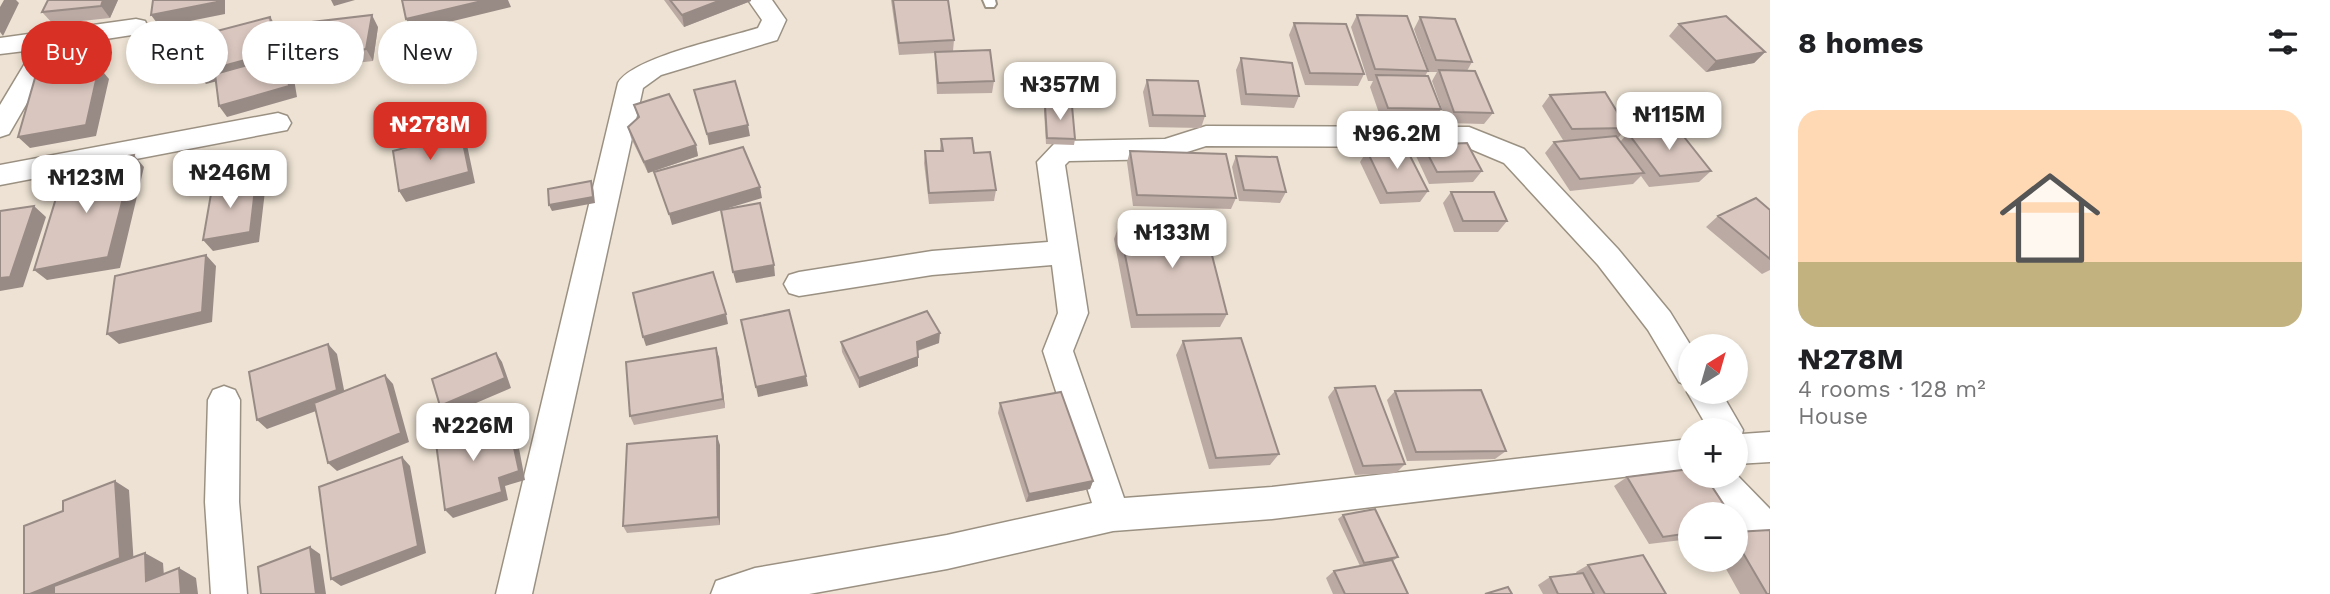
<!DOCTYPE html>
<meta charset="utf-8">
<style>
:root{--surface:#fff;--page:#f2f2f2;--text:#202124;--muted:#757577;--line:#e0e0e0;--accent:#d93025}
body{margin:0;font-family:"Work Sans",sans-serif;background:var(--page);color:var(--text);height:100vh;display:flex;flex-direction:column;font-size:26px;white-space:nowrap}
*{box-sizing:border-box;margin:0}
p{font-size:23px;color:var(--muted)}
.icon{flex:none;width:38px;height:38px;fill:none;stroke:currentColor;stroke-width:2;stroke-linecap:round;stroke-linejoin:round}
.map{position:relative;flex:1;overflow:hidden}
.details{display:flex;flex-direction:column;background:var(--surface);width:560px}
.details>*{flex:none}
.top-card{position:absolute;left:21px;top:21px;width:665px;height:63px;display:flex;gap:14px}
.needle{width:46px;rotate:37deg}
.controls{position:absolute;left:1678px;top:334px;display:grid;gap:14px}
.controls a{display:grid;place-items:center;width:70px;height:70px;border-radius:50%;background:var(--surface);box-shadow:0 4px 10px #0003;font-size:35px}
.price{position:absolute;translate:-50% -60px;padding:0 16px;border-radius:14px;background:#fff;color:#222;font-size:23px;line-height:46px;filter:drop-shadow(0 2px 4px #0008)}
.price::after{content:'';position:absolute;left:50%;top:42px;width:21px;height:16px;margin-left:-10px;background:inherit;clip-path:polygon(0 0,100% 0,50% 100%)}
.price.selected{background:var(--accent);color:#fff}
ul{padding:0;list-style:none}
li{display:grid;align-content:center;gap:14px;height:371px;padding:0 28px}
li+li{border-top:2px solid var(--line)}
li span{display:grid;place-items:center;height:217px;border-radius:21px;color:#555}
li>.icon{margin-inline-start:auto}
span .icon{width:126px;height:126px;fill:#fffc;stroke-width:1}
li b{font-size:30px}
h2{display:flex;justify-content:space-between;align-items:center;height:84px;padding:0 28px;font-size:30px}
.tag{padding:0 24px;border-radius:32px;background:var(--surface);box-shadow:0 4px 10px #0003;font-size:24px;line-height:63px}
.tag.selected{background:var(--accent);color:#fff}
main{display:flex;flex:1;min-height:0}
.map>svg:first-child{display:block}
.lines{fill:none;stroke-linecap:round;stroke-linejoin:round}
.service-casing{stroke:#9b9183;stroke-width:4}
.minor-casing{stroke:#9b9183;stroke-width:3}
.service{fill:#fff;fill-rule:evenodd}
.minor{fill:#fff;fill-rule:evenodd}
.wall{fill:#bbaaa4}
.shaded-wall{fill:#988b86}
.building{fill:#d9c6bf;stroke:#988b86;stroke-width:2}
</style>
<main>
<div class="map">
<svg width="1770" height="594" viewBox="0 0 1770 594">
<rect width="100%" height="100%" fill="#ede2d3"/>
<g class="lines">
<!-- service casing -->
<g class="service-casing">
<path id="service" d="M983,0H995L996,4L994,7H986Z"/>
</g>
<!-- minor casing -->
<g class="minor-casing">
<path id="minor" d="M748,0H772L786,20L777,40L661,75L643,88L532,594H496L618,83C633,57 727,38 758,28L762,20Z
M136,19L145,21L148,27L145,33L60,46L9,134L0,137V105L33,50L0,54V38Z
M278,113L287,116L291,123L287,130L0,185V165Z
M1206,126L1469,127L1524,149L1618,249L1670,312L1691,346L1690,392H1721L1743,430L1742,434L1770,432V462L1736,464V430H1709L1687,392L1690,386L1679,382L1648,330L1598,265L1504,163L1466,147L1206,146L1165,159L1069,161L1065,165L1088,313L1073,351L1124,498L1272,487L1690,439V469L1272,519L1113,531L947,569L809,594H711L716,581L755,568L947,535L1092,503L1043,351L1058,313L1052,265L932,275L799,296L789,293L784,284L789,275L799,272L932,251L1048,242L1037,162L1054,144L1063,141L1165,139Z
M224,386L235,390L240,400L239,502L247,594H211L205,502L208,400L213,390Z
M1736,474L1770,509V551L1758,546L1736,522V514H1729L1704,487L1699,476H1736Z"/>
</g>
<!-- service -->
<use href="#service" class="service"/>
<!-- minor -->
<use href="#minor" class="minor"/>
</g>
<!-- wall -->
<path class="wall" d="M118,0L110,18L53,24L42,12Z
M664,0H751V1L684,27Z
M891,0H948L954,40L953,51L994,81L992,93L937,94L935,63V53L899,55Z
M1357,15L1428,71L1425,76L1441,109L1434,121L1381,119L1370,87L1373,81H1368L1351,27Z
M1420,17L1472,62L1467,71L1493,113L1484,124L1447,123L1432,81L1437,72H1429L1414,29Z
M1294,23L1364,74L1358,86L1305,85L1289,35Z
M1679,24L1765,52L1754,63L1706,72L1669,36Z
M378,27L373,61L311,68L304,57Z
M1241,58L1299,96L1294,108L1241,105L1236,70Z
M1147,80L1205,116L1201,128L1149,127L1143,92Z
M1550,95L1627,128L1618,138L1620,142L1628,133L1711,171L1699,182L1649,187L1641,176L1633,184L1570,191L1545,153L1554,142L1563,140L1542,106Z
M634,105L696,145L698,156L648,173L631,138L628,127L638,118Z
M1045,105L1075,139L1074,145L1046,144L1044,111Z
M941,139L974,153L996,190L994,201L929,204L924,163L925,151H940Z
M1423,145L1482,171L1473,182L1429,184L1416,156Z
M1130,151L1236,198L1231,209L1133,206L1127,162Z
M1367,151L1428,191L1420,202L1380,204L1360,162Z
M1236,156L1286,192L1280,203L1239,201L1232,167Z
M1451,192L1507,221L1498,232H1454L1443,203Z
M1770,210V270L1762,274L1706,227L1718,216Z
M1119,225L1227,314L1220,327L1131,328L1114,239Z
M1183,341L1279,454L1270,465L1209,469L1176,355Z
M841,342L939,343L918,351V366L859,388L842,352Z
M719,357L725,408L634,425L630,416Z
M1335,388L1405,464L1396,473L1355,475L1328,397Z
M1395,391L1506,451L1495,459L1407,461L1387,400Z
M1000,403L1093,481L1090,489L1026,502L998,413Z
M720,445V525L627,533L623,526Z
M1627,477L1690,514V539L1649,544L1614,486Z
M1343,515L1398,557L1393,561L1408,594H1333L1326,578L1334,571L1360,566L1338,519Z
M1736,541L1770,594H1740L1721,560H1736Z
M1588,565L1666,594H1543L1538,585L1550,577L1577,574L1576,572Z"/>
<!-- shaded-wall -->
<path class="shaded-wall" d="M4,0H16L19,3L3,36L0,32V7Z
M103,0H118L110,18L101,6Z
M217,0H225V14L160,27L151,15Z
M331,0H355L334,6Z
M486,0H508L511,7L412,31L406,19Z
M721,0H751V1L684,27L682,15Z
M372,15L378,27L373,61L366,49Z
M270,17L278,29L283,64L206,84L197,73Z
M1765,52L1754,63L1706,72L1716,61Z
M284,55L292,67L297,97L227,117L219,106Z
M99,67L109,79L96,136L30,148L18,137Z
M748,125L750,136L709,145L707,134Z
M461,133L467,145L475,183L406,202L399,191Z
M696,145L698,156L648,173L644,162Z
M134,155L144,167L120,268L47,280L34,270Z
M256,180L265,191L259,242L213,251L203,240Z
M591,181L593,186L595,203L552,211L549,205Z
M760,187L762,198L672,225L669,214Z
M34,206L46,217L23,287L0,291V278Z
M206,255L216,266L212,322L119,344L107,334Z
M774,265L775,276L736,283L733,272Z
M726,314L728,324L646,346L643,337Z
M940,333L939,343L916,351L917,342Z
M328,344L337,354L346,400L267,429L257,420Z
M716,348L719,357L725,408L723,399Z
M496,353L502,362L511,388L448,415L440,406Z
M918,357V366L859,388V378Z
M385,375L393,384L409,442L337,471L328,463Z
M806,376L808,386L758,397L756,387Z
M490,419L496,428L500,449L493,440Z
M511,434L518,443L525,480L505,486L508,500L453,518L445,510L499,478Z
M717,436L720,445V525L718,517Z
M402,457L410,466L426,553L341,586L331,579Z
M115,481L129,490L134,566L63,594H30Z
M1093,481L1090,489L1026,502L1029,494Z
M310,547L320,554L326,594H316Z
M145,553L163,563L165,590L146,581Z
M179,568L196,578L198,594H181Z"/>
<!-- building -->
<path class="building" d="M48,0H103L101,6L42,12Z
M153,0H217V2L151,15Z
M402,0H486L406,19Z
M670,0H721L682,15Z
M893,0H948L954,40L899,43Z
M372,15L366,49L304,57L312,22Z
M1357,15L1407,16L1428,71L1375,69Z
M1726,16L1765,52L1716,61L1679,24Z
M270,17L275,52L197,73L194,37Z
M1420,17L1455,19L1472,62L1436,60Z
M1294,23L1346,24L1364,74L1310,73Z
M990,50L994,81L938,83L935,52Z
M284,55L289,86L219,106L215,74Z
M1241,58L1292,63L1299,96L1246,94Z
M99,67L86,125L18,137L35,78Z
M1439,70L1475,71L1493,113L1454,112Z
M1376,75L1428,76L1441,109L1388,108Z
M1147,80L1198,81L1205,116L1153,115Z
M735,81L748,125L707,134L694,90Z
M1605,92L1627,128L1572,129L1550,95Z
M669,94L696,145L644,162L628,127L639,117L634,105Z
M1045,105L1072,106L1075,139L1047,138Z
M1677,128L1711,171L1660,176L1628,133Z
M461,133L469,172L399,191L393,151Z
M1616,136L1644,173L1580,179L1554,142Z
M972,138L974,153L990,152L996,190L929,193L925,151H943L941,139Z
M1467,143L1482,171L1437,172L1423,145Z
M743,147L760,187L669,214L654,172Z
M1406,148L1428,191L1387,193L1367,151Z
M1130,151L1226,154L1236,198L1137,195Z
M134,155L108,257L34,270L57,195L75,192L84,163Z
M1236,156L1277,157L1286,192L1244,190Z
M256,180L250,232L203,240L212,188Z
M591,181L593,197L549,205L548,189Z
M1451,192H1494L1507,221H1463Z
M1756,198L1770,210V259L1718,216Z
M760,203L774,265L733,272L721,210Z
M34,206L10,277L0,278V211Z
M1204,224L1227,314L1137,315L1119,225Z
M206,255L202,312L107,334L115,276Z
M713,272L726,314L643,337L633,293Z
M789,310L806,376L756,387L741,320Z
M927,311L940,333L917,342L918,357L859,378L841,342Z
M1241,338L1279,454L1216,458L1183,341Z
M328,344L337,390L257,420L249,372Z
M716,348L723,399L630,416L626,362Z
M496,353L505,378L440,406L432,379Z
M385,375L401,433L328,463L314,403Z
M1375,386L1405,464L1363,466L1335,388Z
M1481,390L1506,451L1416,452L1395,391Z
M1061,392L1093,481L1029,494L1000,403Z
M490,419L493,440L511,434L519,471L499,478L502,492L445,510L435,436Z
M717,436L718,517L623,526L627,444Z
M402,457L418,546L331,579L319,487Z
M1690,469V476H1705L1730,514H1690V533L1663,537L1627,477Z
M115,481L120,558L30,594H24V526L63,511V501Z
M1375,509L1398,557L1364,563L1343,515Z
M1770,530V594H1767L1736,541V532Z
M310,547L316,594H261L258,567Z
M145,553L146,581L179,568L181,594H54V586Z
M1643,555L1666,594H1605L1588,565Z
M1392,560L1408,594H1345L1334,571Z
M1583,573L1594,594H1558L1550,577Z
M1508,587L1512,594H1485Z"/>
</svg>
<div class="controls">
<a><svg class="needle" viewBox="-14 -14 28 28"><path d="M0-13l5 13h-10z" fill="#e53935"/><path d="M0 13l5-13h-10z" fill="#757577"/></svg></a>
<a>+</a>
<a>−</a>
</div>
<b class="price" style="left:1060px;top:122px">₦357M</b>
<b class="price" style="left:1669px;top:152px">₦115M</b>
<b class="price selected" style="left:430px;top:162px">₦278M</b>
<b class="price" style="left:1397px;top:171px">₦96.2M</b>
<b class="price" style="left:230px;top:210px">₦246M</b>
<b class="price" style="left:86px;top:215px">₦123M</b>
<b class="price" style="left:1172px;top:270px">₦133M</b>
<b class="price" style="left:473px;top:463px">₦226M</b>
<div class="top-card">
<a class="tag selected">Buy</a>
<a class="tag">Rent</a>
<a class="tag">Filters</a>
<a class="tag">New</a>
</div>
</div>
<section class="details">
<h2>8 homes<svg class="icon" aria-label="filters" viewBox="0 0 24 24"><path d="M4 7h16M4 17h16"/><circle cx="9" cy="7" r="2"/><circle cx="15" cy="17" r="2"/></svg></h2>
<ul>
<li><span style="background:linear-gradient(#ffd9b3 70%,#c2b280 0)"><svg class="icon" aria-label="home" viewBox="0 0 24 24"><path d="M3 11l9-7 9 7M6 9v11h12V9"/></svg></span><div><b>₦278M</b><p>4 rooms · 128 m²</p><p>House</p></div></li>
</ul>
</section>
</main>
